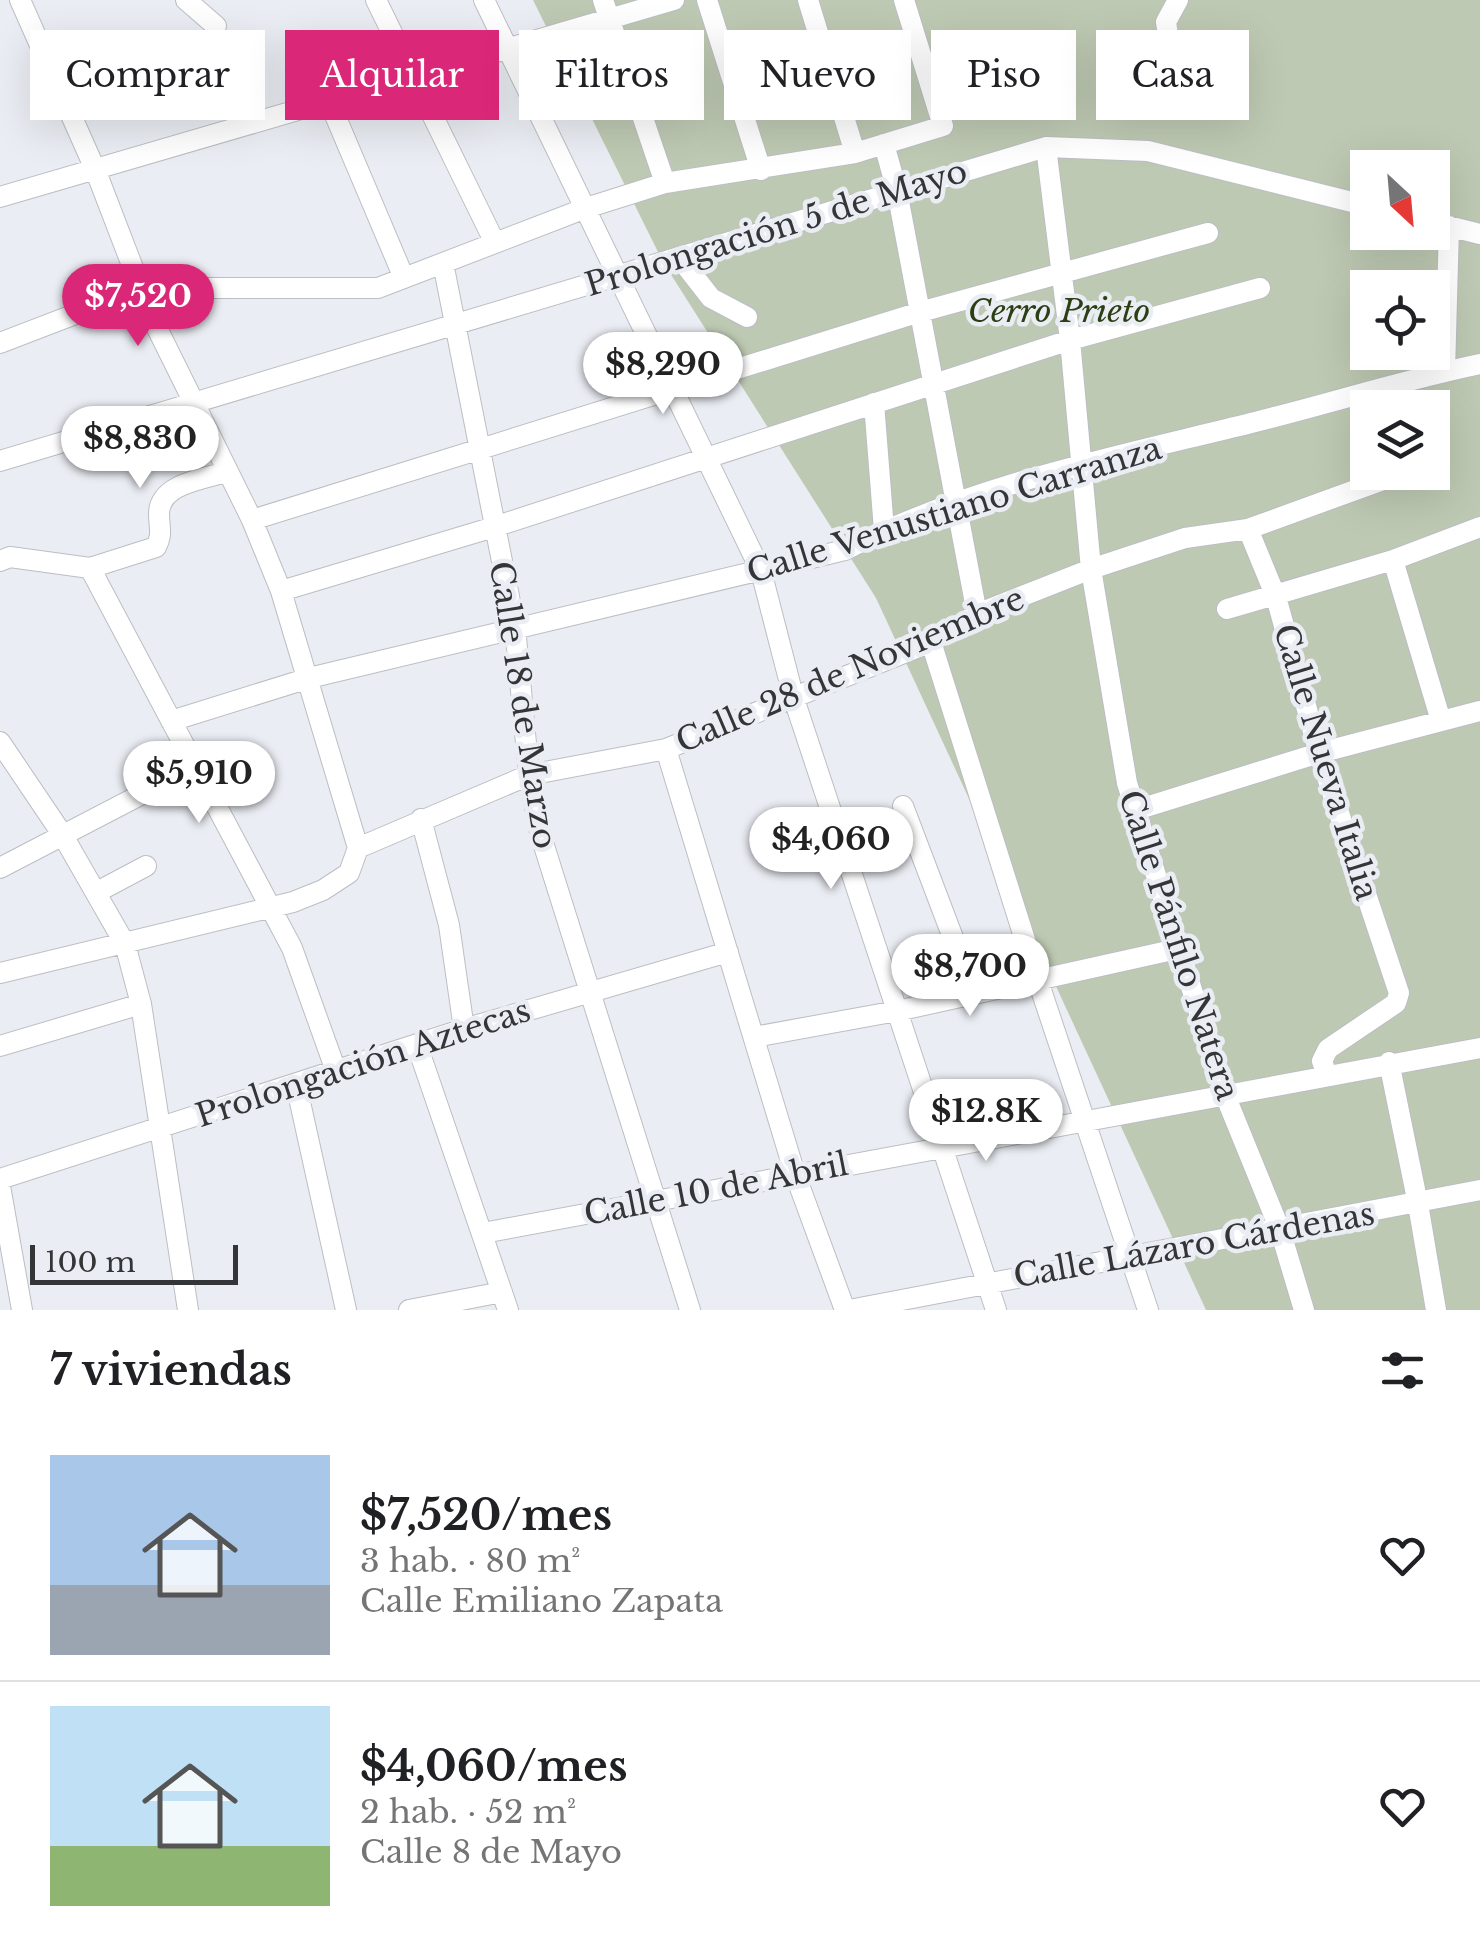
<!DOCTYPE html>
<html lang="es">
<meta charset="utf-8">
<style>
:root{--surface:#fff;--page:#f6f6f6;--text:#202124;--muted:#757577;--line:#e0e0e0;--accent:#db2777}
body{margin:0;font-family:"Libre Baskerville",serif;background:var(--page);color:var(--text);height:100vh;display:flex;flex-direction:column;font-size:38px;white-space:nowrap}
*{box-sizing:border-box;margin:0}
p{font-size:32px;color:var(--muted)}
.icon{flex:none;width:55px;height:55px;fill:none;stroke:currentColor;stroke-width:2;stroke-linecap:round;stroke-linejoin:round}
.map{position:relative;height:1310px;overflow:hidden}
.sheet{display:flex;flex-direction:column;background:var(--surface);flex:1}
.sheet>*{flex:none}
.top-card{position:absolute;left:30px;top:30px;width:1420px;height:90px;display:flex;gap:20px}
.needle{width:65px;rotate:154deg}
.buttons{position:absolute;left:1350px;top:150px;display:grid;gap:20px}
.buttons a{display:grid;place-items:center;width:100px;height:100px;border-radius:0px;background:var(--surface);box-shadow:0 10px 40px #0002;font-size:50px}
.scale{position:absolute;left:30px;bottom:25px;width:208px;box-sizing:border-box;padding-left:10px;border:5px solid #343537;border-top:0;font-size:28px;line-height:35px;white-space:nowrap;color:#343537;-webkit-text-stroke:8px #eaedf3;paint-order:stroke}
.price{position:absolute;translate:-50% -85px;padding:0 22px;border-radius:35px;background:#fff;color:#222;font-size:32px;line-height:65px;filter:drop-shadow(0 2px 5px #0008)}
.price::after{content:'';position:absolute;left:50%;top:60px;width:30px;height:22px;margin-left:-15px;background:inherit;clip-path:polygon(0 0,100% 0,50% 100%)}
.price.on{background:var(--accent);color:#fff}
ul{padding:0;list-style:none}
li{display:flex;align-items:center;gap:30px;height:250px;padding:0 50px}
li+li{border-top:2px solid var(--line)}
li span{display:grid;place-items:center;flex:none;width:280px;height:200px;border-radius:0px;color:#555}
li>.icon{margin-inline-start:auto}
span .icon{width:120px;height:120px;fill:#fffc;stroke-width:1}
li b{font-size:42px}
h2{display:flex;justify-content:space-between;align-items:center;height:120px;padding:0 50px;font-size:42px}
.tag{padding:0 35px;border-radius:0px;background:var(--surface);box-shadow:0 10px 40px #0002;font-size:35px;line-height:90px}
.tag.on{background:var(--accent);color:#fff}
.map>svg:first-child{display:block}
.green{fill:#bec9b3;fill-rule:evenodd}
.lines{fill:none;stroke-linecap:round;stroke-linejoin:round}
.minor-casing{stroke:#bbbec3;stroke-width:22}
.minor{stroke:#fff;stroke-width:20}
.labels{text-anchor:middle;stroke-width:9;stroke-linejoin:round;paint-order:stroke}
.street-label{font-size:32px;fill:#343537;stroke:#eaedf3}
.park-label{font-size:32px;font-style:italic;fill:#2b3f13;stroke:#eaedf3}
</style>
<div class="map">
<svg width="1480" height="1310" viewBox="0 0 1480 1310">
<rect width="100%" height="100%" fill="#eaedf3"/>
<!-- green -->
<path class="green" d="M533,0H1480V1310H1206L876,598L663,262ZM1368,168H1432V232H1368ZM1368,288H1432V352H1368ZM1368,408H1432V472H1368Z"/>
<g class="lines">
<!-- minor casing -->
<g class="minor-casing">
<path id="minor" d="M20,0L95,169L153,320L252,520L281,591L358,848
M186,0L216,26
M376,0L495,243
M484,0L761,571L794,699L996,1310
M603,0L665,183
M707,0L761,170
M808,0L855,153
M1171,55L1166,22L1178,0
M329,101L404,278
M884,144L897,191L977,614
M1046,147L1070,340L1091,569L1127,783L1225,1095L1280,1230L1304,1310
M0,197L674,0
M1432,222L1480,234
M679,257L711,298L747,317
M443,263L515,627L529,775L540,833L690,1310
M0,343L143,288H378L586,208L665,183L855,153L943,126L904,0
M1445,371L1449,226
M874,403L884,530
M1400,408L1402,383
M0,461L1046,147L1148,151L1368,206
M252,520L920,312L1208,233
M1248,529L1276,597L1319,753L1399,993L1396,1003L1328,1049L1322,1061L1327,1076
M1393,560L1441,721
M0,561L10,557L90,568L156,547C163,534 159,528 159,514C159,484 203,479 226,472
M90,568L292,948L336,1071
M281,591L494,527L1070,340L1260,288
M1227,609L1393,560L1480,527
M931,642L1037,978L1148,1310
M171,721L309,678L845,550C971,485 1114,457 1251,423C1328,404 1403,380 1480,364
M0,742L62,834L125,944L141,1004L188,1310
M666,749L795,1174L845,1310
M903,806L974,993
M1133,811L1319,753L1480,711
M421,819L449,925L464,1029
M0,868L196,766
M97,892L146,866
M0,973L293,902L323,890L349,873L358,848L529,775L666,749L931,642L977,614L1091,569L1185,538L1248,529L1394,476V472
M754,1037L897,1011L1177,949
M417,1045L508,1310
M0,1046L141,1004
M1389,1062L1418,1204L1436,1310
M296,1084L346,1310
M0,1179L464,1029L728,952
M0,1186L22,1310
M483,1233L1480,1048
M409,1310L502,1292
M849,1310L1480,1190"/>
</g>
<!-- minor -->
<use href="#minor" class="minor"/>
</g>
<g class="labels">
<!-- street labels -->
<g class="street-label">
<text transform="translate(776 228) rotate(-17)" y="11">Prolongación 5 de Mayo</text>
<text transform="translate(954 510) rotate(-17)" y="11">Calle Venustiano Carranza</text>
<text transform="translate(850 670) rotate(-23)" y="11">Calle 28 de Noviembre</text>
<text transform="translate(523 705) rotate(81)" y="11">Calle 18 de Marzo</text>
<text transform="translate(1326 762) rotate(73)" y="11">Calle Nueva Italia</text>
<text transform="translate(1179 945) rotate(72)" y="11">Calle Pánfilo Natera</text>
<text transform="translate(363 1063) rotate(-18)" y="11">Prolongación Aztecas</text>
<text transform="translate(716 1189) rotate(-11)" y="11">Calle 10 de Abril</text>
<text transform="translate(1194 1245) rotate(-10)" y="11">Calle Lázaro Cárdenas</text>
</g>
<!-- park labels -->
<g class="park-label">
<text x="1059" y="322">Cerro Prieto</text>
</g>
</g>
</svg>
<div class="buttons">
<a><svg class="needle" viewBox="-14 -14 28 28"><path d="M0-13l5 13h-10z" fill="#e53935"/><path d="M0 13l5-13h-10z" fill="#757577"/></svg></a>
<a><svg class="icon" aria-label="locate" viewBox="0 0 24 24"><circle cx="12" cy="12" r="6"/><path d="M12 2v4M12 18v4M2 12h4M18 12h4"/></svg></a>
<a><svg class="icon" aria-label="layers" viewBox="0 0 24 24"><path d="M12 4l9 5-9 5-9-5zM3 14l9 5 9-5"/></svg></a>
</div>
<div class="scale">100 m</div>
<b class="price on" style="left:138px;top:349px">$7,520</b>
<b class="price" style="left:663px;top:417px">$8,290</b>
<b class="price" style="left:140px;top:491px">$8,830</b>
<b class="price" style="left:199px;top:826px">$5,910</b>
<b class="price" style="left:831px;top:892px">$4,060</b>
<b class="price" style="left:970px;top:1019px">$8,700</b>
<b class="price" style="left:986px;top:1164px">$12.8K</b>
<div class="top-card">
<a class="tag">Comprar</a>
<a class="tag on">Alquilar</a>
<a class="tag">Filtros</a>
<a class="tag">Nuevo</a>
<a class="tag">Piso</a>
<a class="tag">Casa</a>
</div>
</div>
<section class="sheet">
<h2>7 viviendas<svg class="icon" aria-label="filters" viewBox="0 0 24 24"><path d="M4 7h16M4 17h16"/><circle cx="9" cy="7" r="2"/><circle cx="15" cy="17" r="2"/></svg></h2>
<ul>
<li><span style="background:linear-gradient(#a9c7e8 65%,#9aa5b1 0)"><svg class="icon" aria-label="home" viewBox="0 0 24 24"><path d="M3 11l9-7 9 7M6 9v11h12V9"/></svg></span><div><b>$7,520/mes</b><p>3 hab. · 80 m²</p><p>Calle Emiliano Zapata</p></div><svg class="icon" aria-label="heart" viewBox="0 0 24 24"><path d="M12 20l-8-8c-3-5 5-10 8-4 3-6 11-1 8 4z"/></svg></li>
<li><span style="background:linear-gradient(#bfe0f5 70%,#8fb573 0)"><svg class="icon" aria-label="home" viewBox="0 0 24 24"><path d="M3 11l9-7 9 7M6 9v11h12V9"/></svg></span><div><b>$4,060/mes</b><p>2 hab. · 52 m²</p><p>Calle 8 de Mayo</p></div><svg class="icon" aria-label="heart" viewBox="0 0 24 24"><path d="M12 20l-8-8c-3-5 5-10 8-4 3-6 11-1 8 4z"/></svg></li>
</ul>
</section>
